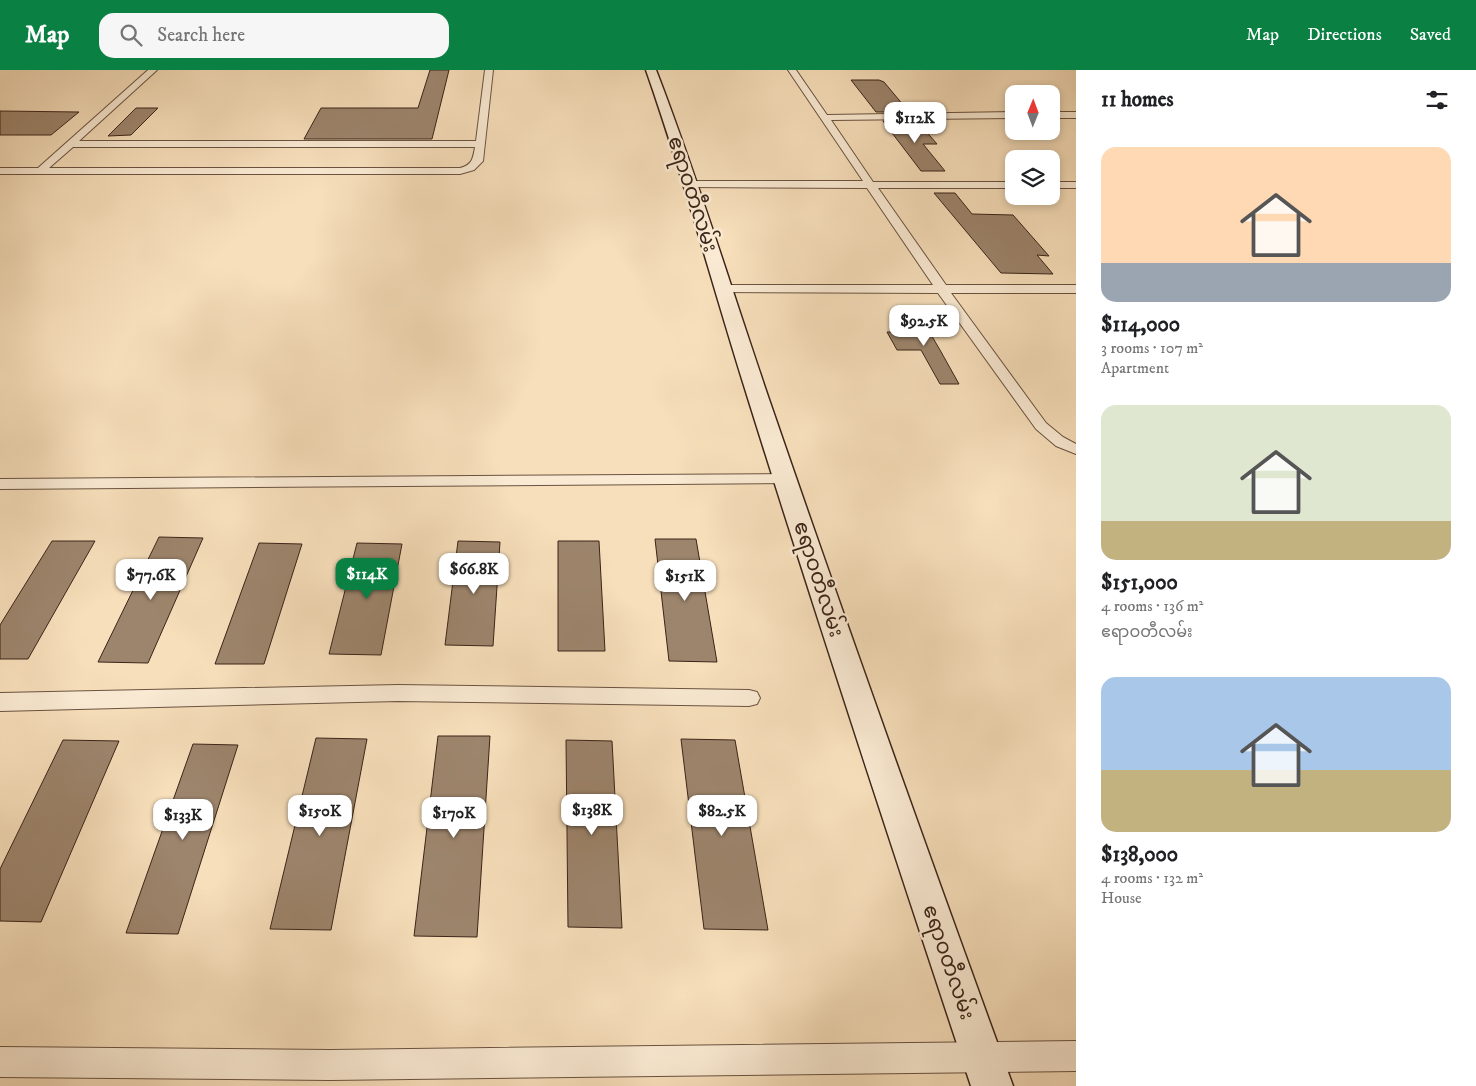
<!DOCTYPE html>
<meta charset="utf-8">
<style>
:root{--surface:#fff;--page:#f6f6f6;--text:#202124;--muted:#757577;--accent:#0b8043}
body{margin:0;font-family:"IM FELL DW Pica","Noto Sans Myanmar",serif;background:var(--page);color:var(--text);height:100vh;display:flex;flex-direction:column;font-size:19px;white-space:nowrap}
*{box-sizing:border-box;margin:0}
p{font-size:16px;color:var(--muted)}
.icon{flex:none;width:28px;height:28px;fill:none;stroke:currentColor;stroke-width:2;stroke-linecap:round;stroke-linejoin:round}
.map{position:relative;flex:1;overflow:hidden}
.side{display:flex;flex-direction:column;background:var(--surface);width:400px}
.side>*{flex:none}
.needle{width:32px;rotate:1deg}
.controls{position:absolute;left:1005px;top:15px;display:grid;gap:10px}
.controls a{display:grid;place-items:center;width:55px;height:55px;border-radius:10px;background:var(--surface);box-shadow:0 2px 8px #0003;font-size:25px}
.price{position:absolute;translate:-50% -42px;padding:0 11px;border-radius:10px;background:#fff;color:#222;font-size:16px;line-height:32px;filter:drop-shadow(0 1px 2px #0008)}
.price::after{content:'';position:absolute;left:50%;top:30px;width:15px;height:11px;margin-left:-8px;background:inherit;clip-path:polygon(0 0,100% 0,50% 100%)}
.price.on{background:var(--accent);color:#fff}
ul{padding:0;list-style:none}
li{display:grid;align-content:center;gap:10px;height:265px;padding:0 25px}
li span{display:grid;place-items:center;height:155px;border-radius:15px;color:#555}
li>.icon{margin-inline-start:auto}
span .icon{width:90px;height:90px;fill:#fffc;stroke-width:1}
li b{font-size:21px}
h2{display:flex;justify-content:space-between;align-items:center;height:60px;padding:0 25px;font-size:21px}
header{display:flex;align-items:center;gap:30px;box-sizing:border-box;height:70px;padding:0 25px;background:var(--accent);color:#fff}
header strong{font-size:24px}
nav{display:flex;gap:28px;margin-inline-start:auto;font-size:18px}
.search{width:350px;height:45px;background:var(--page);display:flex;align-items:center;gap:12px;box-sizing:border-box;padding:0 18px;border-radius:15px;color:var(--muted);font-size:19px}
main{display:flex;flex:1;min-height:0}
.map>svg:first-child{display:block}
.building{fill:#9d856d;stroke:#3b2418}
.lines{fill:none;stroke-linecap:round;stroke-linejoin:round}
.street-casing{stroke:#6a5341;stroke-width:2}
.secondary-casing{stroke:#3b2418;stroke-width:3}
.street{fill:#faead3;fill-rule:evenodd}
.secondary{fill:#faead3;fill-rule:evenodd}
.labels{text-anchor:middle;stroke-width:5;stroke-linejoin:round;paint-order:stroke}
.street-label{font-size:21px;fill:#3b2418;stroke:#faead3}
</style>
<header>
<strong>Map</strong>
<div class="search"><svg class="icon" aria-label="search" viewBox="0 0 24 24"><circle cx="10" cy="10" r="6"/><path d="M15 15l6 6"/></svg>Search here</div>
<nav><a>Map</a><a>Directions</a><a>Saved</a></nav>
</header>
<main>
<div class="map">
<svg width="1076" height="1016" viewBox="0 0 1076 1016">
<rect width="100%" height="100%" fill="#f7dfbb"/>
<filter id="stains"><feTurbulence type="fractalNoise" baseFrequency=".004" numOctaves="4"/><feColorMatrix values="0 0 0 0 .2 0 0 0 0 .09 0 0 0 0 .02 0 0 0 .5 -.17"/></filter>
<radialGradient id="worn" r=".72"><stop offset=".6" stop-color="#630" stop-opacity="0"/><stop offset="1" stop-color="#630" stop-opacity=".3"/></radialGradient>
<!-- building -->
<path class="building" d="M430,0H449L432,69H304L321,38H418Z
M851,10H879L884,12L909,42H876Z
M136,38H158L131,65L108,66Z
M0,41L79,42L51,65H0Z
M883,51H917L937,74H923L945,101H921Z
M934,123H955L972,144L1013,145L1049,186L1037,185L1053,204L1001,203Z
M916,239L940,280L959,314H940L921,280H897L887,262H911L903,247Z
M159,467L203,468L148,593L98,592Z
M655,469H696L717,592L669,591Z
M52,471H95L28,589H0V555Z
M458,471L500,472L493,576L445,575Z
M558,471H599L605,581H558Z
M259,473L302,474L264,594H215Z
M357,473L402,474L381,585L329,584Z
M438,666H490L477,867L414,866Z
M316,668L367,669L331,860L270,859Z
M681,669L735,670L768,860L704,859Z
M63,670L119,671L41,852L0,851V799Z
M566,670L612,671L622,858L568,857Z
M193,674L238,675L178,864L126,863Z"/>
<g class="lines">
<!-- street casing -->
<g class="street-casing">
<path id="street" d="M148,0H157L79,71H476L485,0H493L483,91L474,100L460,104H0V98H38ZM73,77H475C473,89 472,95 460,98H49Z
M788,0H796L827,45L1014,42V48L831,50L873,112H1014V118H878L946,215H1076V223H951L1046,353L1063,367L1076,374V384L1056,376L1036,359L938,223L718,222L716,219L718,216L722,215H933L867,118L690,117L685,114L690,111H863Z
M1051,42H1076V48H1051Z
M1051,112H1076V118H1051Z
M786,404L792,405L794,409L792,413L0,419V409Z
M398,615L749,620L757,622L760,628L757,634L749,636L398,631L0,641V623Z
M1076,971V1001L330,1010L0,1007V977L330,980Z"/>
</g>
<!-- secondary casing -->
<g class="secondary-casing">
<path id="secondary" d="M646,0H656C699,111 733,225 772,338C850,565 931,791 1013,1016H971C896,790 822,565 751,338C715,225 685,111 646,0Z"/>
</g>
<!-- street -->
<use href="#street" class="street"/>
<!-- secondary -->
<use href="#secondary" class="secondary"/>
</g>
<g class="labels">
<!-- street labels -->
<g class="street-label">
<text transform="translate(693 124) rotate(72)" y="7">ဧရာဝတီလမ်း</text>
<text transform="translate(819 509) rotate(72)" y="7">ဧရာဝတီလမ်း</text>
<text transform="translate(949 892) rotate(71)" y="7">ဧရာဝတီလမ်း</text>
</g>
</g>
<rect width="100%" height="100%" filter="url(#stains)"/>
<rect width="100%" height="100%" fill="url(#worn)"/>
</svg>
<div class="controls">
<a><svg class="needle" viewBox="-14 -14 28 28"><path d="M0-13l5 13h-10z" fill="#e53935"/><path d="M0 13l5-13h-10z" fill="#757577"/></svg></a>
<a><svg class="icon" aria-label="layers" viewBox="0 0 24 24"><path d="M12 4l9 5-9 5-9-5zM3 14l9 5 9-5"/></svg></a>
</div>
<b class="price" style="left:915px;top:74px">$112K</b>
<b class="price" style="left:924px;top:277px">$92.5K</b>
<b class="price" style="left:474px;top:525px">$66.8K</b>
<b class="price on" style="left:367px;top:530px">$114K</b>
<b class="price" style="left:151px;top:531px">$77.6K</b>
<b class="price" style="left:685px;top:532px">$151K</b>
<b class="price" style="left:592px;top:766px">$138K</b>
<b class="price" style="left:320px;top:767px">$150K</b>
<b class="price" style="left:722px;top:767px">$82.5K</b>
<b class="price" style="left:454px;top:769px">$170K</b>
<b class="price" style="left:183px;top:771px">$133K</b>
</div>
<section class="side">
<h2>11 homes<svg class="icon" aria-label="filters" viewBox="0 0 24 24"><path d="M4 7h16M4 17h16"/><circle cx="9" cy="7" r="2"/><circle cx="15" cy="17" r="2"/></svg></h2>
<ul>
<li><span style="background:linear-gradient(#ffd9b3 75%,#9aa5b1 0)"><svg class="icon" aria-label="home" viewBox="0 0 24 24"><path d="M3 11l9-7 9 7M6 9v11h12V9"/></svg></span><div><b>$114,000</b><p>3 rooms · 107 m²</p><p>Apartment</p></div></li>
<li><span style="background:linear-gradient(#dfe7d0 75%,#c2b280 0)"><svg class="icon" aria-label="home" viewBox="0 0 24 24"><path d="M3 11l9-7 9 7M6 9v11h12V9"/></svg></span><div><b>$151,000</b><p>4 rooms · 136 m²</p><p>ဧရာဝတီလမ်း</p></div></li>
<li><span style="background:linear-gradient(#a9c7e8 60%,#c2b280 0)"><svg class="icon" aria-label="home" viewBox="0 0 24 24"><path d="M3 11l9-7 9 7M6 9v11h12V9"/></svg></span><div><b>$138,000</b><p>4 rooms · 132 m²</p><p>House</p></div></li>
</ul>
</section>
</main>
